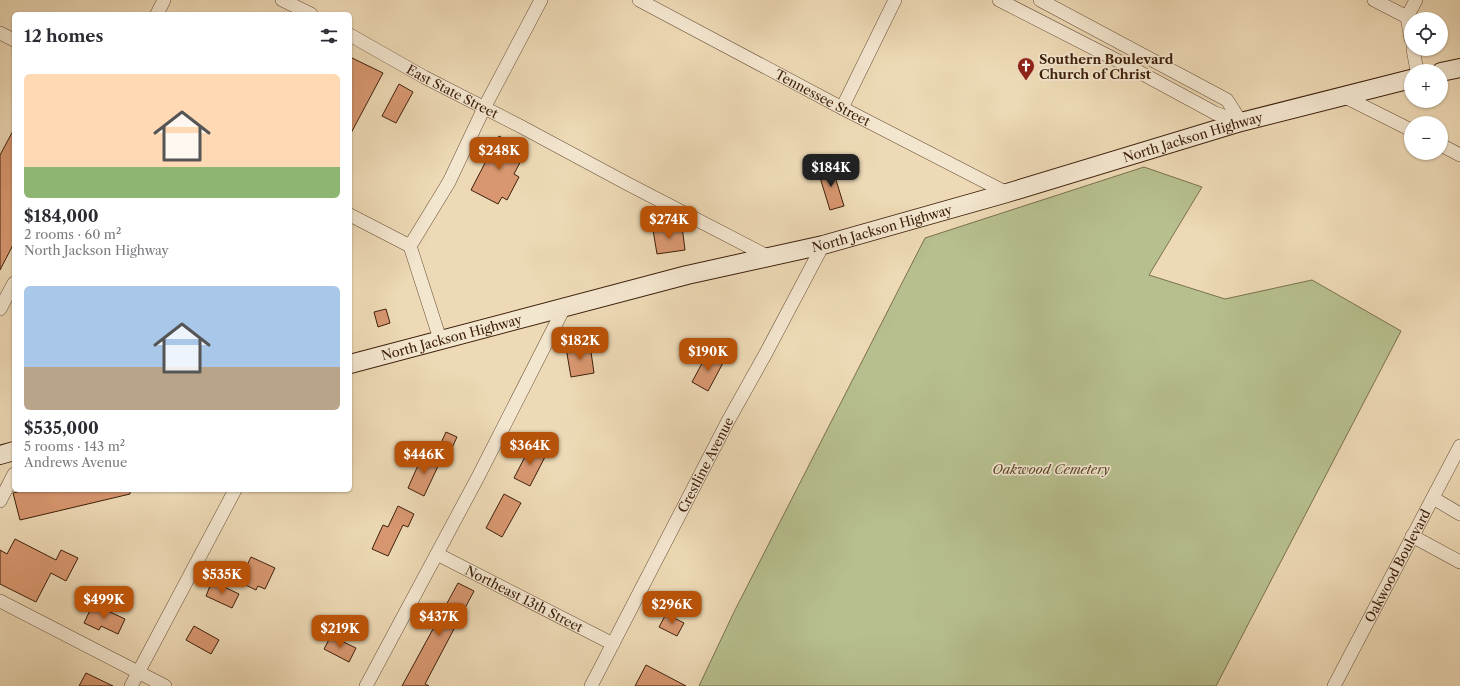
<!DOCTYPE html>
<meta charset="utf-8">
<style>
:root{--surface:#fff;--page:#f7f7f7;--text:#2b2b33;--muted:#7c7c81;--accent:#b45309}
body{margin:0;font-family:"Libre Caslon Text",serif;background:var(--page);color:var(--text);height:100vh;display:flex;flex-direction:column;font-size:15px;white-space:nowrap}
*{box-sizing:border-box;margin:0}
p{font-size:13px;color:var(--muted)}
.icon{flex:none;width:22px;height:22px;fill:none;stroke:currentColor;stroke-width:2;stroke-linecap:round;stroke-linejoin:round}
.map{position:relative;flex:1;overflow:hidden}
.side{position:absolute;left:12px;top:12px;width:340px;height:480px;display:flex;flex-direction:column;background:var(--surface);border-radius:6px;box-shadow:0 1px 3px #0004}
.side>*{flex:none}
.tools{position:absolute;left:1404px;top:12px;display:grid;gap:8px}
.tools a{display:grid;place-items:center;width:44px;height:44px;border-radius:50%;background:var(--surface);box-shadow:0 1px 3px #0004;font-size:20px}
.price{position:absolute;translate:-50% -34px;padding:0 9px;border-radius:8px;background:var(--accent);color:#fff;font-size:13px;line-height:26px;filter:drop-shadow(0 1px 2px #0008)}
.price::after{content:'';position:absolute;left:50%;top:24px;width:12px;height:9px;margin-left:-6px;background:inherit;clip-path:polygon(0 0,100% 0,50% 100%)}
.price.on{background:#222;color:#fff}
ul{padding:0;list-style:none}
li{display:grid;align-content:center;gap:8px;height:212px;padding:0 12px}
li span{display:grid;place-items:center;height:124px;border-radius:6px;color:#555}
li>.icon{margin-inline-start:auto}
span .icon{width:72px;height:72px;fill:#fffc;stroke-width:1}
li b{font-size:17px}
h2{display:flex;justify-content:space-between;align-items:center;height:48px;padding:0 12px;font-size:17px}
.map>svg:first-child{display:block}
.green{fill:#b7bf8e;stroke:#7a704c}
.building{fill:#d89770;stroke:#3e200b}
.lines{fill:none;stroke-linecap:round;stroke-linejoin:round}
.minor-casing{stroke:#6a4e36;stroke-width:14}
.secondary-casing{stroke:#3e200b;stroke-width:20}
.minor{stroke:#f3e6cf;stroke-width:13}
.secondary{stroke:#f3e6cf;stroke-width:18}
.labels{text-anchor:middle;stroke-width:3.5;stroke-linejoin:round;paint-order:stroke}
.poi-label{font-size:13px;font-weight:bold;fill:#3e200b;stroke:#f3e6cf;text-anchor:start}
.street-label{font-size:13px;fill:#3e200b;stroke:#f3e6cf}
.park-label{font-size:13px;font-style:italic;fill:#5c482c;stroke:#f3e6cf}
</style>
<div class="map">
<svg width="1460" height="686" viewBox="0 0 1460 686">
<rect width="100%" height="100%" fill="#edd9b5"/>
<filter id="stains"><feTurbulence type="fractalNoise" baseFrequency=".005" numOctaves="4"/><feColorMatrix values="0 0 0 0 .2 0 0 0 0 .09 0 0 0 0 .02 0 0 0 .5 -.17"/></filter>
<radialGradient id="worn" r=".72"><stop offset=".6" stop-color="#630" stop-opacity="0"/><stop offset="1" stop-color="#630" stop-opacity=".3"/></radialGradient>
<!-- green -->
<path class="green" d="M1144,167L1202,187L1149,275L1225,299L1312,280L1401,331L1216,686H699L734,612L925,238Z"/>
<!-- building -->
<path class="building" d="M350,57L383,73L350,135Z
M399,84L413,92L396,123L382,116Z
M14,129V243L0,270V155Z
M499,136L526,151L514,174L519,177L507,200L502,197L498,204L471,190Z
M832,167L844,206L830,210L818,171Z
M682,226L685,250L657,254L653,230Z
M386,309L390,323L378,327L374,312Z
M590,345L594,373L571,377L566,348Z
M707,354L723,363L708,391L692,382Z
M446,432L457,437L452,448L441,443Z
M530,447L546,455L530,486L514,478Z
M423,454L440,462L424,496L408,488Z
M25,490H130V494L20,520L13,493Z
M504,494L521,503L502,537L486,528Z
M398,506L414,514L408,527L403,525L388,556L372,549L383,525L388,527Z
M15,539L56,560L61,550L78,558L66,581L51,573L36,602L0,584V550L7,554Z
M251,557L275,568L265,589L258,586L256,590L239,582Z
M212,581L239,594L232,608L206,596Z
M458,583L474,591L425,684L429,686H402Z
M93,604L125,619L118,634L101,626L99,630L84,623Z
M666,614L684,623L677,636L659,627Z
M194,626L219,640L211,654L186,640Z
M331,636L356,648L349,662L324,649Z
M646,665L686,686H635Z
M86,673L113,686H79Z"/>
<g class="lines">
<!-- minor casing -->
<g class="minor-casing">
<g id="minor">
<path d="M282,0L311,14"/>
<path id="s1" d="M639,0L842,108L1007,193"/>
<path d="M999,0L1130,67L1215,113L1241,122"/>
<path d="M1040,0L1227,100L1241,122"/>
<path d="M1374,0L1407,17"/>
<path d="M157,14L164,0"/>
<path d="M0,33L14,40"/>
<path id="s2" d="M350,35L424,77L520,126L628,184L769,257"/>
<path d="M1411,39L1407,17L1416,0"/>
<path d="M1413,49L1417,71"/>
<path d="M1345,97L1411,130"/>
<path d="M842,108L895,0"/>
<path d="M1441,145L1460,155"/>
<path d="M350,215L410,246L440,339"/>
<path d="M410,246L449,182L484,108L541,0"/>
<path d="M0,309L14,283"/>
<path d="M1433,498L1460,514"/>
<path d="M0,501L14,474"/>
<path d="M1412,536L1460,562"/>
<path id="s3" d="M437,554L613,644"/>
<path d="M0,601L165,686"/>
<path d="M131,686L235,490"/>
<path d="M366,686L478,477L564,308"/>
<path id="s4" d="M591,686L728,421L766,353L823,245"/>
<path id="s5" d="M1334,686L1460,446"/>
</g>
</g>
<!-- secondary casing -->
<g class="secondary-casing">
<g id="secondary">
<path d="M1441,72L1460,68"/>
<path id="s6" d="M350,364L687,275L823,245L1007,193L1241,122L1411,79"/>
<path d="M0,455L14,451"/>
</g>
</g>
<!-- minor -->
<use href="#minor" class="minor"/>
<!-- secondary -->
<use href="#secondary" class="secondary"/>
</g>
<!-- icons -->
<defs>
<g id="church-pin" transform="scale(0.9)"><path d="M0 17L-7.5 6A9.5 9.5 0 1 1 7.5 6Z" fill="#8f2418" stroke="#f3e6cf"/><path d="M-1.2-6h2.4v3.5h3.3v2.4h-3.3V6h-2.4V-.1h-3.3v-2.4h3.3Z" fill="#fff"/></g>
</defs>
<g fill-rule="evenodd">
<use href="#church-pin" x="1026" y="66"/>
</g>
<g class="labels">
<!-- poi labels -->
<g class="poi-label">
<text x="1039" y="64">Southern Boulevard<tspan x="1039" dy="15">Church of Christ</tspan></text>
</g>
<!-- street labels -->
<g class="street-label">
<text dy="5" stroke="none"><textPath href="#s2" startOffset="117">East State Street</textPath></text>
<text dy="5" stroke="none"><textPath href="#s1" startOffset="208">Tennessee Street</textPath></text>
<text dy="5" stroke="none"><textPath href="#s6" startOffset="873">North Jackson Highway</textPath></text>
<text dy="5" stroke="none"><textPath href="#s6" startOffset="549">North Jackson Highway</textPath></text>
<text dy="5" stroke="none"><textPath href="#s6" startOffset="105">North Jackson Highway</textPath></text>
<text dy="5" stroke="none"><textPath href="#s4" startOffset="249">Crestline Avenue</textPath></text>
<text dy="5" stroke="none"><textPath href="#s5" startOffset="136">Oakwood Boulevard</textPath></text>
<text dy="5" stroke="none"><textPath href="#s3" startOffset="98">Northeast 13th Street</textPath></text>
</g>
<!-- park labels -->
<g class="park-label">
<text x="1051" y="474">Oakwood Cemetery</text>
</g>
</g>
<rect width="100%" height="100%" filter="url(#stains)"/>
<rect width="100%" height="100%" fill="url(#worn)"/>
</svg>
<div class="tools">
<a><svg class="icon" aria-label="locate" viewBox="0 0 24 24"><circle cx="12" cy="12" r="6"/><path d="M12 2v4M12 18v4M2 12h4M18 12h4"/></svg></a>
<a>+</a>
<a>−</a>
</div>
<b class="price" style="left:499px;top:171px">$248K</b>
<b class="price on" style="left:831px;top:188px">$184K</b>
<b class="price" style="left:669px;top:240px">$274K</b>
<b class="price" style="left:580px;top:361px">$182K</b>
<b class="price" style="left:708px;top:372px">$190K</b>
<b class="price" style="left:530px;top:466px">$364K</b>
<b class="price" style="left:424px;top:475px">$446K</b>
<b class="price" style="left:222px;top:595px">$535K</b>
<b class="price" style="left:104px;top:620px">$499K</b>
<b class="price" style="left:672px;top:625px">$296K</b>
<b class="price" style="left:439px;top:637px">$437K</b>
<b class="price" style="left:340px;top:649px">$219K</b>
<section class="side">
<h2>12 homes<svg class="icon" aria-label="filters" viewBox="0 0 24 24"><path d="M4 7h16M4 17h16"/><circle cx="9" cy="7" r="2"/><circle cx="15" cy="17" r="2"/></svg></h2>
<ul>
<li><span style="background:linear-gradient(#ffd9b3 75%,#8fb573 0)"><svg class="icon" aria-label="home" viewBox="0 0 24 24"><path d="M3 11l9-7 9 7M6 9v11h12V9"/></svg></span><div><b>$184,000</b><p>2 rooms · 60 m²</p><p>North Jackson Highway</p></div></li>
<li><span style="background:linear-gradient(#a9c7e8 65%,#b9a48a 0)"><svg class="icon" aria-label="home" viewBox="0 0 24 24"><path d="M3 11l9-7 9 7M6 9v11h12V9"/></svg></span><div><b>$535,000</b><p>5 rooms · 143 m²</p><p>Andrews Avenue</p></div></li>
</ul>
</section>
</div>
